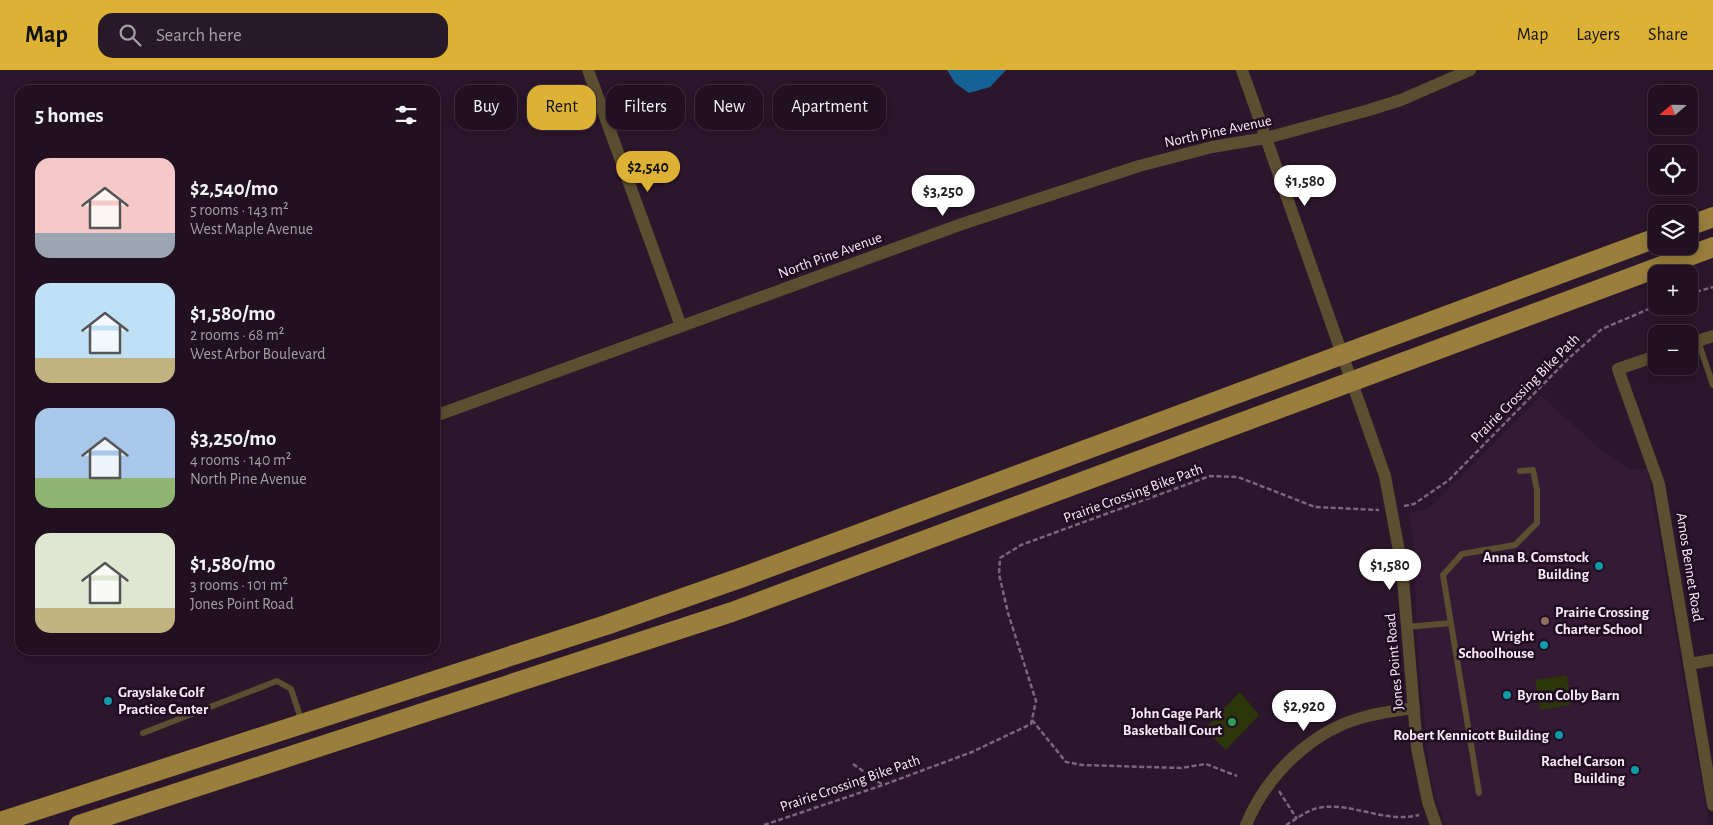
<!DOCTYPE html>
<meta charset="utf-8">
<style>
:root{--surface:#201020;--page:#281929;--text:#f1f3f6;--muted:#a29da5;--line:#3d303e;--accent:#ddb133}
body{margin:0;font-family:"Alegreya Sans",sans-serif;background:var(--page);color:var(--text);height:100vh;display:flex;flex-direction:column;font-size:19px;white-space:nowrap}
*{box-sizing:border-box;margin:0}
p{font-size:16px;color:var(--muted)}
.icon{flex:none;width:28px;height:28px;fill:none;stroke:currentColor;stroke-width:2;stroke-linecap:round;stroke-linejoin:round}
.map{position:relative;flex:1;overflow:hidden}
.details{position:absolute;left:15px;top:15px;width:425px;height:570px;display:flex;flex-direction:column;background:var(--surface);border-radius:15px;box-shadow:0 2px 12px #0003,0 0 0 1px var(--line)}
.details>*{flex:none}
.guide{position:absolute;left:455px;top:15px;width:475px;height:45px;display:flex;gap:10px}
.needle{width:32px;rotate:250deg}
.tools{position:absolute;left:1648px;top:15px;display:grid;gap:10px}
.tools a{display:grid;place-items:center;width:50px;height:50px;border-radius:10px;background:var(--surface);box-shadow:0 2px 12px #0003,0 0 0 1px var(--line);font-size:25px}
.price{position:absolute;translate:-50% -42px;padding:0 11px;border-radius:18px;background:#fff;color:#222;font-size:16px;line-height:32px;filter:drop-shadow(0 1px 2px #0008)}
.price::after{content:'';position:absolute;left:50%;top:30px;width:15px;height:11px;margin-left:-8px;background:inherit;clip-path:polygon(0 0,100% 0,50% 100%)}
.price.active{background:var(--accent);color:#111}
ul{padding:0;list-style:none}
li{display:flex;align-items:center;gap:15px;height:125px;padding:0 20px}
li span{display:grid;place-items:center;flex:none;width:140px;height:100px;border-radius:15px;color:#555}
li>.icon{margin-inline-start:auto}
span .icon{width:60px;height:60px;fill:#fffc;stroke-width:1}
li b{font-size:21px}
h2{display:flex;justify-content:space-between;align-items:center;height:60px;padding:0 20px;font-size:21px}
.chip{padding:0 18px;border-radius:15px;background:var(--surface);box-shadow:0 2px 12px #0003,0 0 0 1px var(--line);font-size:18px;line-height:45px}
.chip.active{background:var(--accent);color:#111}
header{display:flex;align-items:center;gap:30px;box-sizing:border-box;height:70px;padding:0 25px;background:var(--accent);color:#111}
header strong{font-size:24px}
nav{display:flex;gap:28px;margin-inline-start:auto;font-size:18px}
.search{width:350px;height:45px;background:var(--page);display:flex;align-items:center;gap:12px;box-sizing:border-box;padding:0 18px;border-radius:15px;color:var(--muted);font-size:19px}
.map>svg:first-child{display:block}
.built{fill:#341a35}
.green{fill:#2d350b}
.water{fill:#156396}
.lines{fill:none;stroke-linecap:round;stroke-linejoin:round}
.path{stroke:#7a677a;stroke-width:2.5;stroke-dasharray:5 2.5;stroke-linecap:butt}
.lane{stroke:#5c4f31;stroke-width:6}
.street{stroke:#5c4f31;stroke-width:12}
.primary{stroke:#997f3b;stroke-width:20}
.culture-dot{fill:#0f9aa8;stroke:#210d22;stroke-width:2}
.education-dot{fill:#8d6e63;stroke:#210d22;stroke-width:2}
.leisure-dot{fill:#2e9e5b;stroke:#210d22;stroke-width:2}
.labels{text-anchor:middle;stroke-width:5;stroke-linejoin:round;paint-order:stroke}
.street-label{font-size:15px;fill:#f8e9f8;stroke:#210d22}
.poi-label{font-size:15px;font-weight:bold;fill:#f8e9f8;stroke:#210d22;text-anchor:end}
</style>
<header>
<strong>Map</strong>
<div class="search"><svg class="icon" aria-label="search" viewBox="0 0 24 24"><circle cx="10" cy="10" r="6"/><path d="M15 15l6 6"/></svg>Search here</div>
<nav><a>Map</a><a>Layers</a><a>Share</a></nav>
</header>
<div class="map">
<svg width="1713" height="755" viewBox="0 0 1713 755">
<rect width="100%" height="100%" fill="#2b162b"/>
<!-- built -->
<path class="built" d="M1541,326L1604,382L1631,400L1647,398L1709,755H1446L1445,753L1434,723L1429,700L1417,573L1414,481L1409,443L1428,439Z"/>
<!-- green -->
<path class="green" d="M1567,605L1571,635L1540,640L1535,610Z
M1240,622L1259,645L1226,680L1204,659Z"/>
<!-- water -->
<path class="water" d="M947,0H1006L990,17L969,23L955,13Z"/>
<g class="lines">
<!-- path -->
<path class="path" d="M1689,224L1713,217
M1404,436L1414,434L1449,410L1569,288L1602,259L1656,236
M1032,650L1066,692L1082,695L1181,698L1206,694L1237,706
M853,694L883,715
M1279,721L1297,749
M764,755L883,715L972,682L1031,654L1036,631L1008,543L999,504L1000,488L1021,475L1210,406L1238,407L1315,437L1379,440
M1286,755C1295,750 1307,740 1318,738C1351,731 1385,754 1419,745"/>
<!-- lane -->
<path class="lane" d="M1698,271L1713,315
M1407,557L1451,553
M143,663L277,611L291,619L302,652
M1479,723L1443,505L1462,484L1515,475L1537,453V420L1533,400L1520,401"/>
<!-- street -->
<path class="street" d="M588,0L681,256
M1242,0L1385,406L1402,497L1417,678L1428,732L1436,755
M1689,274L1713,266
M1656,286L1618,299L1659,414L1713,735
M435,346L962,154L1139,96L1212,77L1266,68L1369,40L1401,30L1470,0
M1689,594L1713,590
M1246,755C1267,704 1313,659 1368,646C1383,642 1399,640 1414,638"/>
<!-- primary -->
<path class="primary" d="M1689,156L1713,147
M0,752L606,555L743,507L1656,168
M79,755L732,542L1713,177"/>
</g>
<!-- markers -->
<g class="culture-dot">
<circle cx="1599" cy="496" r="5"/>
<circle cx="1544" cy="575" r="5"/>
<circle cx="1507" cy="625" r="5"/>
<circle cx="108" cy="631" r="5"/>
<circle cx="1559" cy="665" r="5"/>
<circle cx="1635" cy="700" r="5"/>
</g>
<circle class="education-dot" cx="1545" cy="551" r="5"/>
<circle class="leisure-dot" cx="1232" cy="652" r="5"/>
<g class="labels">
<!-- street labels -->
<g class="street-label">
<text transform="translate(1218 61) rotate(-12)" y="5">North Pine Avenue</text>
<text transform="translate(830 185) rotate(-20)" y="5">North Pine Avenue</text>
<text transform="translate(1525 318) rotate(-45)" y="5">Prairie Crossing Bike Path</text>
<text transform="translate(1133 423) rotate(-20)" y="5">Prairie Crossing Bike Path</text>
<text transform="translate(1690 497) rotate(81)" y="5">Amos Bennet Road</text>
<text transform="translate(1394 592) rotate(-95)" y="5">Jones Point Road</text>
<text transform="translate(850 713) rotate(-19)" y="5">Prairie Crossing Bike Path</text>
</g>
<!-- poi labels -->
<g class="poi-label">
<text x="1589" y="492">Anna B. Comstock<tspan x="1589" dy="17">Building</tspan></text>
<text x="1555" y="547" text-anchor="start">Prairie Crossing<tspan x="1555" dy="17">Charter School</tspan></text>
<text x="1534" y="571">Wright<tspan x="1534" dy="17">Schoolhouse</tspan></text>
<text x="118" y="627" text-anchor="start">Grayslake Golf<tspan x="118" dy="17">Practice Center</tspan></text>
<text x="1517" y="630" text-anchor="start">Byron Colby Barn</text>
<text x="1222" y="648">John Gage Park<tspan x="1222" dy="17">Basketball Court</tspan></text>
<text x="1549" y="670">Robert Kennicott Building</text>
<text x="1625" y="696">Rachel Carson<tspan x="1625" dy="17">Building</tspan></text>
</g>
</g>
</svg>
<div class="tools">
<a><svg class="needle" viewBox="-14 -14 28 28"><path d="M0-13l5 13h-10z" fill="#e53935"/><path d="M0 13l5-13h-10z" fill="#a29da5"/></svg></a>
<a><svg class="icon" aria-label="locate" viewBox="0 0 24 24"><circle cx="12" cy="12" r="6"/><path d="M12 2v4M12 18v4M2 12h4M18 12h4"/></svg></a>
<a><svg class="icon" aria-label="layers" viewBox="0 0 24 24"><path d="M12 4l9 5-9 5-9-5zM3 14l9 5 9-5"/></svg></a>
<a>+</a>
<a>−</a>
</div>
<b class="price active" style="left:648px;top:123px">$2,540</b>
<b class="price" style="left:1305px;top:137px">$1,580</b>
<b class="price" style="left:943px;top:147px">$3,250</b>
<b class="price" style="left:1390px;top:521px">$1,580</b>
<b class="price" style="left:1304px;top:662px">$2,920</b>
<div class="guide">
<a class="chip">Buy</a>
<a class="chip active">Rent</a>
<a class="chip">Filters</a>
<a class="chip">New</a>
<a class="chip">Apartment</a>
</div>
<section class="details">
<h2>5 homes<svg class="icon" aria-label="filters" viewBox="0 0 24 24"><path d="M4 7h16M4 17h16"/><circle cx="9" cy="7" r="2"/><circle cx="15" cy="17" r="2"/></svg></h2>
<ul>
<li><span style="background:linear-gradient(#f6c9c9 75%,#9aa5b1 0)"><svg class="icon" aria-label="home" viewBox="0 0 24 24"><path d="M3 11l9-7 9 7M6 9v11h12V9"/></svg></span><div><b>$2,540/mo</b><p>5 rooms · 143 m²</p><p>West Maple Avenue</p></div></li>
<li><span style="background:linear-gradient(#bfe0f5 75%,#c2b280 0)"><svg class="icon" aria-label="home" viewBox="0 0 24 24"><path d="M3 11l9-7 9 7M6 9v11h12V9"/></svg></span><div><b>$1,580/mo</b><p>2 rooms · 68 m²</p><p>West Arbor Boulevard</p></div></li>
<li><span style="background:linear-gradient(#a9c7e8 70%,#8fb573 0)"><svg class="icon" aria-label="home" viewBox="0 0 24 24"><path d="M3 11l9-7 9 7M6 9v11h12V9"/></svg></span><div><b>$3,250/mo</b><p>4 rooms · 140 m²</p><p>North Pine Avenue</p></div></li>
<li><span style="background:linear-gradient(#dfe7d0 75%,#c2b280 0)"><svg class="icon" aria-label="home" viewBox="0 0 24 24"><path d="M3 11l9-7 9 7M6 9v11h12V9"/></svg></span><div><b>$1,580/mo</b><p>3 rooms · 101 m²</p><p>Jones Point Road</p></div></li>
</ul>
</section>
</div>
